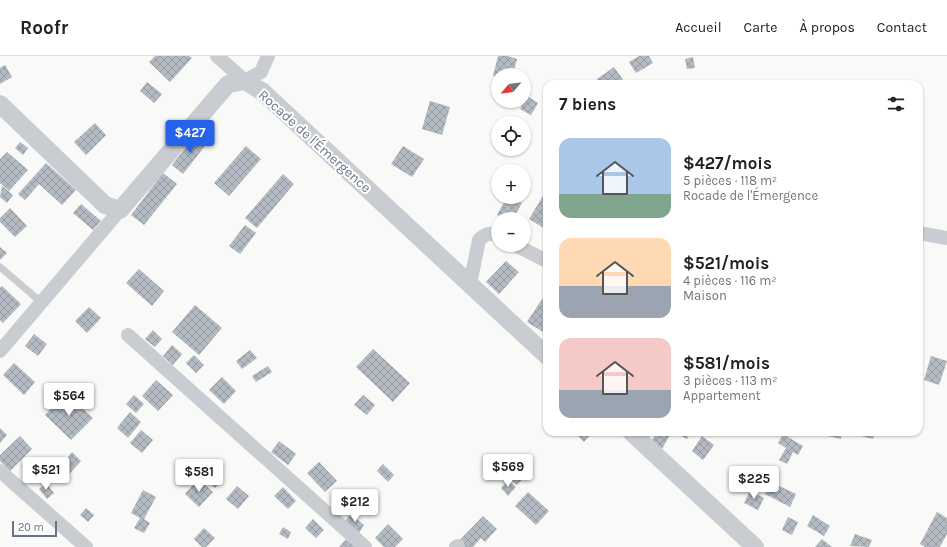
<!DOCTYPE html>
<html lang="fr">
<meta charset="utf-8">
<style>
:root{--surface:#fff;--page:#f2f2f2;--text:#202124;--muted:#757577;--line:#e0e0e0;--accent:#2563eb}
body{margin:0;font-family:Karla,sans-serif;background:var(--page);color:var(--text);height:100vh;display:flex;flex-direction:column;font-size:15px;white-space:nowrap}
*{box-sizing:border-box;margin:0}
p{font-size:13px;color:var(--muted)}
.icon{flex:none;width:22px;height:22px;fill:none;stroke:currentColor;stroke-width:2;stroke-linecap:round;stroke-linejoin:round}
.map{position:relative;flex:1;overflow:hidden}
.side{position:absolute;left:543px;top:24px;width:380px;height:356px;display:flex;flex-direction:column;background:var(--surface);border-radius:12px;box-shadow:0 1px 3px #0004}
.side>*{flex:none}
.needle{width:26px;rotate:241deg}
.tools{position:absolute;left:491px;top:12px;display:grid;gap:8px}
.tools a{display:grid;place-items:center;width:40px;height:40px;border-radius:50%;background:var(--surface);box-shadow:0 1px 3px #0004;font-size:20px}
.scale{position:absolute;left:12px;bottom:10px;width:45px;box-sizing:border-box;padding-left:4px;border:2px solid #66738b;border-top:0;font-size:11px;line-height:14px;white-space:nowrap;color:#66738b;-webkit-text-stroke:3px #fff;paint-order:stroke}
.price{position:absolute;translate:-50% -34px;padding:0 9px;border-radius:4px;background:#fff;color:#222;font-size:13px;line-height:26px;filter:drop-shadow(0 1px 2px #0008)}
.price::after{content:'';position:absolute;left:50%;top:24px;width:12px;height:9px;margin-left:-6px;background:inherit;clip-path:polygon(0 0,100% 0,50% 100%)}
.price.current{background:var(--accent);color:#fff}
ul{padding:0;list-style:none}
li{display:flex;align-items:center;gap:12px;height:100px;padding:0 16px}
li span{display:grid;place-items:center;flex:none;width:112px;height:80px;border-radius:12px;color:#555}
li>.icon{margin-inline-start:auto}
span .icon{width:48px;height:48px;fill:#fffc;stroke-width:1}
li b{font-size:17px}
h2{display:flex;justify-content:space-between;align-items:center;height:48px;padding:0 16px;font-size:17px}
header{display:flex;align-items:center;gap:24px;box-sizing:border-box;height:56px;padding:0 20px;background:var(--surface);border-bottom:1px solid var(--line)}
header strong{font-size:19px}
nav{display:flex;gap:22px;margin-inline-start:auto;font-size:14px}
.map>svg:first-child{display:block}
.building{fill:url(#building-cross-hatch)}
.lines{fill:none;stroke-linecap:round;stroke-linejoin:round}
.service{stroke:#c9ccd1;stroke-width:7}
.minor{stroke:#c9ccd1;stroke-width:14}
.tertiary{stroke:#c9ccd1;stroke-width:18}
.labels{text-anchor:middle;stroke-width:4;stroke-linejoin:round;paint-order:stroke}
.street-label{font-size:14px;fill:#66738b;stroke:#fff}
</style>
<header>
<strong>Roofr</strong>
<nav><a>Accueil</a><a>Carte</a><a>À propos</a><a>Contact</a></nav>
</header>
<div class="map">
<svg width="947" height="491" viewBox="0 0 947 491">
<defs>
<pattern id="building-cross-hatch" width="8" height="8" patternUnits="userSpaceOnUse"><rect width="8" height="8" fill="#b4bac2"/><path d="M0 0l8 8M0 8l8-8" fill="none" stroke="#969ca4"/></pattern>
</defs>
<rect width="100%" height="100%" fill="#f9faf7"/>
<!-- building -->
<path class="building" d="M155,0H189L192,2L170,26L149,6Z
M498,0H508L517,3L513,19H498V21L493,20Z
M639,0H649L653,7L636,17L629,6Z
M693,1L695,12L687,13L685,3Z
M5,9L12,21L0,28V12Z
M614,11L626,28H600L597,23Z
M147,26L162,38L154,47L140,35Z
M527,40L538,47L531,59L520,53Z
M430,45L450,51L442,79L422,73Z
M95,67L106,79L86,99L74,86Z
M197,77L208,86L183,118L172,109Z
M20,86L28,92L23,99L15,92Z
M246,90L261,103L229,140L214,127Z
M403,90L424,103L412,121L391,108Z
M7,96L28,114L9,135L0,127V103Z
M46,107L76,134L62,149L39,128L25,144L18,138Z
M163,117L177,128L144,169L131,159Z
M283,118L294,128L257,172L245,162Z
M2,130L13,139L7,147L0,141Z
M547,133V174L529,163Z
M507,141L522,147L513,163H506L497,159Z
M81,148L101,165L93,174L73,157Z
M10,152L27,170L15,181L0,166V162Z
M245,169L256,177L240,198L229,190Z
M0,191L7,197L0,204Z
M506,205L519,216L499,238L486,226Z
M139,213L164,235L152,250L126,227Z
M2,230L21,248L3,267L0,264V232Z
M544,240L547,242L546,278L527,266Z
M195,249L222,272L199,299L172,276Z
M89,251L101,262L87,277L75,265Z
M153,274L162,283L155,291L145,283Z
M34,278L47,288L38,300L25,290Z
M172,289L182,298L173,309L163,300Z
M373,293L410,327L393,346L356,311Z
M250,294L257,302L242,313L236,305Z
M194,299L204,309L196,317L186,307Z
M931,300L947,305L939,329L924,324Z
M14,307L35,326L24,339L3,319Z
M268,310L272,316L256,326L252,320Z
M222,321L236,335L224,348L209,334Z
M156,324L173,339L158,355L142,340Z
M66,337L93,362L71,384L45,359Z
M134,339L144,348L136,357L126,348Z
M363,339L375,349L367,359L354,349Z
M130,356L141,366L128,382L117,372Z
M0,372L7,379L0,387Z
M141,374L153,384L142,397L130,387Z
M574,376H593L584,386Z
M657,376H665L670,379L662,393L651,386Z
M674,376H691L687,383Z
M819,376H842L841,383L819,378Z
M858,376H875L873,383L857,379Z
M783,378L803,390L798,399L793,396L787,408L779,404L786,392L778,387Z
M20,380L32,393L10,415L0,405V399Z
M702,380L714,389L703,404L692,395Z
M279,385L296,398L288,409L271,396Z
M72,396L81,405L65,423L56,415Z
M319,406L337,425L325,436L307,417Z
M383,408L394,419L388,426L377,415Z
M519,409L528,417L517,429L508,421Z
M215,415L223,423L215,432L206,424Z
M198,423L213,436L199,451L185,438Z
M508,424L516,431L508,440L501,432Z
M771,426L796,438L790,451L765,438Z
M46,427L54,437L47,443L39,433Z
M237,430L249,440L238,453L226,443Z
M283,431L296,445L288,453L274,440Z
M143,434L156,441L144,463L150,467L144,477L134,472L140,462L131,457Z
M348,435L360,448L354,454L342,442Z
M750,435L764,442L758,454L744,447Z
M528,436L549,455L536,469L515,450Z
M86,452L94,459L88,466L80,459Z
M937,456L947,462V478L940,491H925L920,488Z
M351,458L364,469L359,477L345,465Z
M813,459L830,470L824,480L807,470Z
M483,460L497,473L485,486L481,482L473,491H461L457,487Z
M788,461L798,466L792,479L782,474Z
M313,463L324,474L316,482L305,472Z
M388,468L403,483L395,491H384L375,482Z
M283,471L291,476L288,483L279,478Z
M204,472L215,482L206,491H202L194,483Z
M855,478L872,484L869,491L850,490Z
M346,483L355,491H339Z
M822,483L832,491H815Z"/>
<g class="lines">
<!-- service -->
<path class="service" d="M0,211L41,246"/>
<!-- minor -->
<path class="minor" d="M217,0L245,25L261,16L268,0
M919,177L947,182
M515,189L547,205
M470,228L479,184C484,179 491,175 498,180
M128,279L365,491
M0,295L120,154
M0,415L86,491
M456,491L458,490"/>
<!-- tertiary -->
<path class="tertiary" d="M0,48L105,149L120,154L228,28L245,25L263,36L547,300
M631,376L755,491"/>
</g>
<g class="labels">
<!-- street labels -->
<g class="street-label">
<text transform="translate(315 85) rotate(42)" y="5">Rocade de l'Émergence</text>
</g>
</g>
</svg>
<div class="tools">
<a><svg class="needle" viewBox="-14 -14 28 28"><path d="M0-13l5 13h-10z" fill="#e53935"/><path d="M0 13l5-13h-10z" fill="#757577"/></svg></a>
<a><svg class="icon" aria-label="locate" viewBox="0 0 24 24"><circle cx="12" cy="12" r="6"/><path d="M12 2v4M12 18v4M2 12h4M18 12h4"/></svg></a>
<a>+</a>
<a>−</a>
</div>
<div class="scale">20 m</div>
<b class="price current" style="left:190px;top:98px">$427</b>
<b class="price" style="left:69px;top:361px">$564</b>
<b class="price" style="left:508px;top:432px">$569</b>
<b class="price" style="left:46px;top:435px">$521</b>
<b class="price" style="left:199px;top:437px">$581</b>
<b class="price" style="left:754px;top:444px">$225</b>
<b class="price" style="left:355px;top:467px">$212</b>
<section class="side">
<h2>7 biens<svg class="icon" aria-label="filters" viewBox="0 0 24 24"><path d="M4 7h16M4 17h16"/><circle cx="9" cy="7" r="2"/><circle cx="15" cy="17" r="2"/></svg></h2>
<ul>
<li><span style="background:linear-gradient(#a9c7e8 70%,#7fa58c 0)"><svg class="icon" aria-label="home" viewBox="0 0 24 24"><path d="M3 11l9-7 9 7M6 9v11h12V9"/></svg></span><div><b>$427/mois</b><p>5 pièces · 118 m²</p><p>Rocade de l'Émergence</p></div></li>
<li><span style="background:linear-gradient(#ffd9b3 60%,#9aa5b1 0)"><svg class="icon" aria-label="home" viewBox="0 0 24 24"><path d="M3 11l9-7 9 7M6 9v11h12V9"/></svg></span><div><b>$521/mois</b><p>4 pièces · 116 m²</p><p>Maison</p></div></li>
<li><span style="background:linear-gradient(#f6c9c9 65%,#9aa5b1 0)"><svg class="icon" aria-label="home" viewBox="0 0 24 24"><path d="M3 11l9-7 9 7M6 9v11h12V9"/></svg></span><div><b>$581/mois</b><p>3 pièces · 113 m²</p><p>Appartement</p></div></li>
</ul>
</section>
</div>
